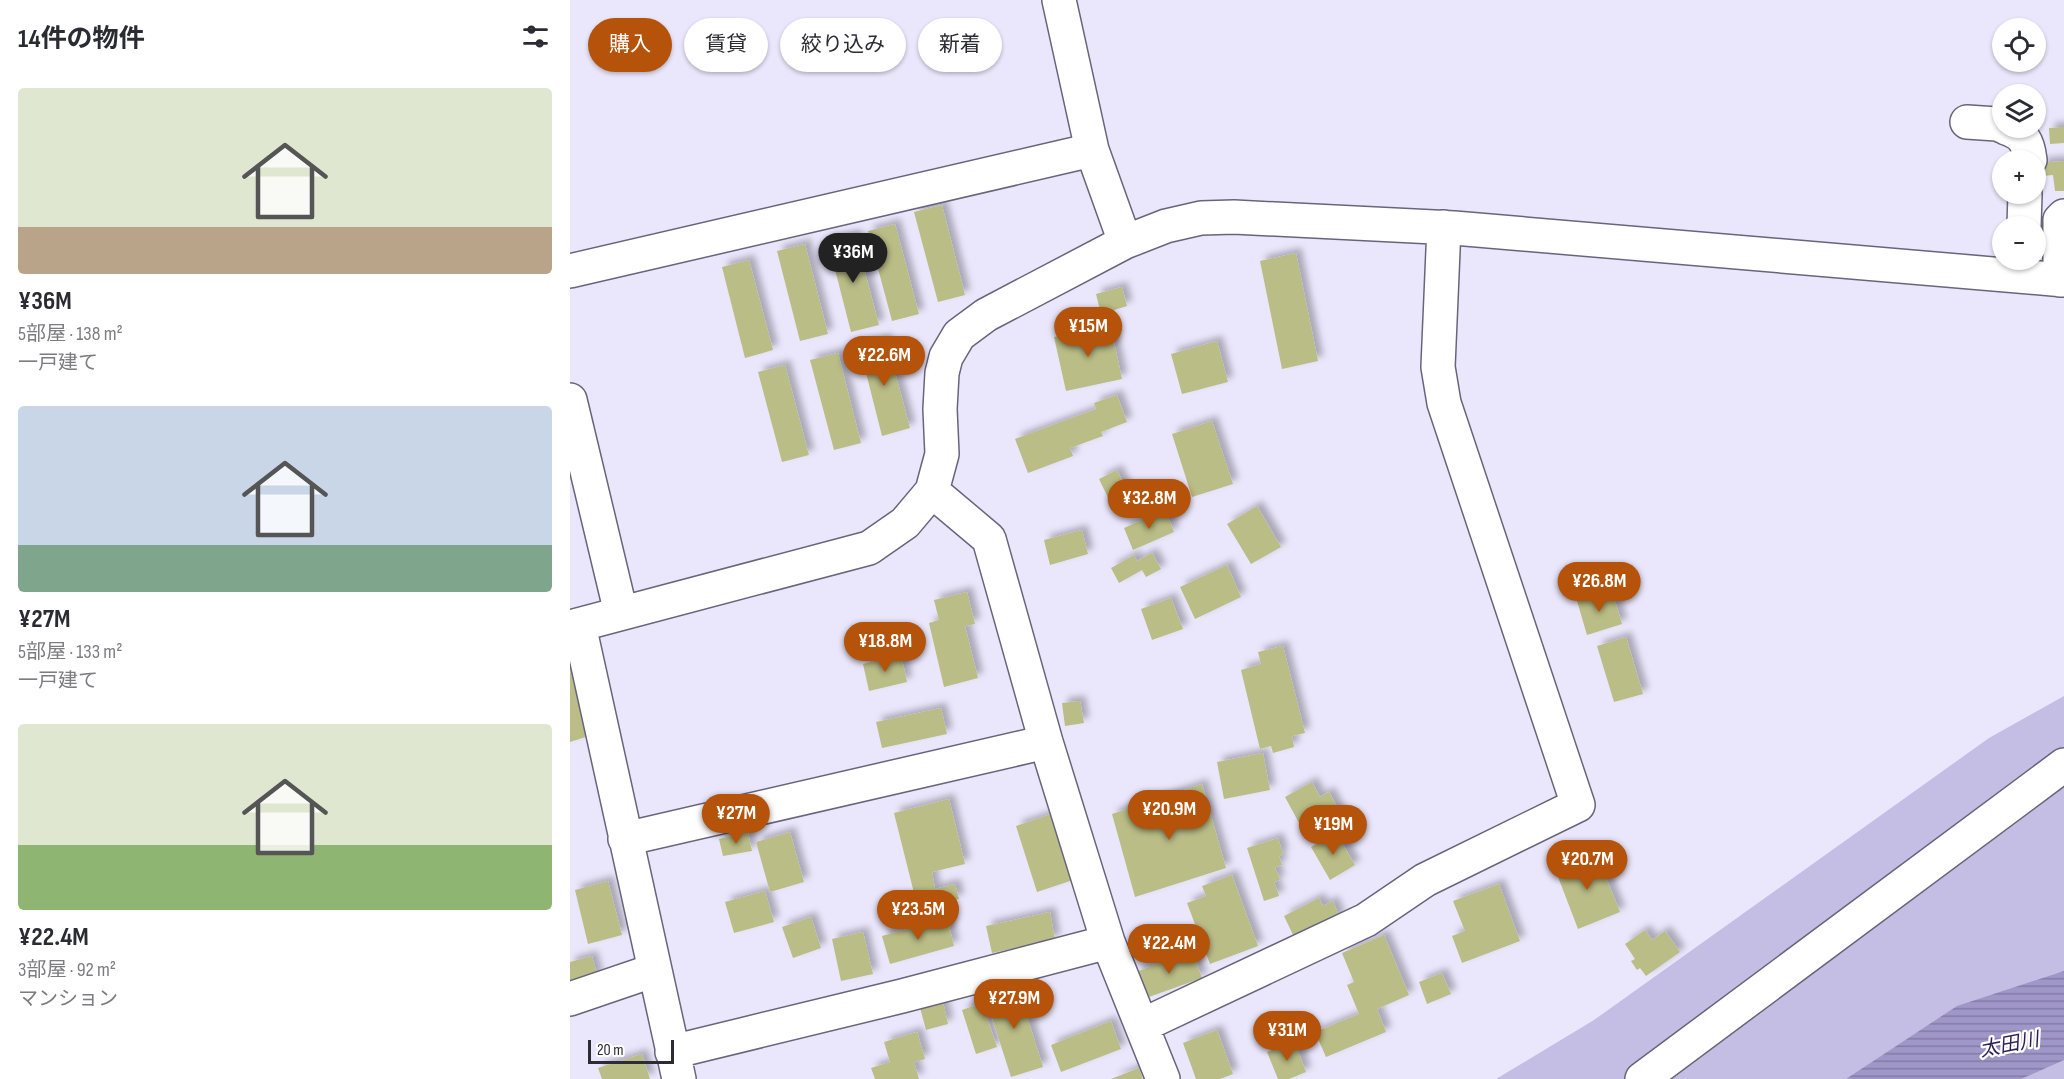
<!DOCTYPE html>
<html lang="ja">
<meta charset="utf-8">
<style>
:root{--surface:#fff;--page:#f7f7f7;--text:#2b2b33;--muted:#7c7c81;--accent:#b45309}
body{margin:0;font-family:"Sofia Sans Condensed","Noto Sans JP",sans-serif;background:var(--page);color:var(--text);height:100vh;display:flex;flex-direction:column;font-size:22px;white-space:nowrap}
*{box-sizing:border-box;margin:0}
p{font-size:20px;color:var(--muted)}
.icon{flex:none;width:33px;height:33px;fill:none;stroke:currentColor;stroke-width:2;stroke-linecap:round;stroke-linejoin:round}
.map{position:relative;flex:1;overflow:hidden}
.side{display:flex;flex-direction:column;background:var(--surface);width:570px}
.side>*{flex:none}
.banner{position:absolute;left:18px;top:18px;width:570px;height:54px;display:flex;gap:12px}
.buttons{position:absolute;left:1422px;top:18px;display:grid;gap:12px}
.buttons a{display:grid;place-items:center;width:54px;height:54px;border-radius:50%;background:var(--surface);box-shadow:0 2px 4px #0004;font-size:30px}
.scale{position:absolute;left:18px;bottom:15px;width:86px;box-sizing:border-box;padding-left:6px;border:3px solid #2d2c35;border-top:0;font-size:16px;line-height:21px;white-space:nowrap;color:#2d2c35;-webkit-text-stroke:4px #fff;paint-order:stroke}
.price{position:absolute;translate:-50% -51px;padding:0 14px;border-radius:21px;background:var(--accent);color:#fff;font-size:20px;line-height:39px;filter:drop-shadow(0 2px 3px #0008)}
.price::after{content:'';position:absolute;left:50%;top:36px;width:18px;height:14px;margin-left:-9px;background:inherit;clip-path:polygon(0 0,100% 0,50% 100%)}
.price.active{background:#222;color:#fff}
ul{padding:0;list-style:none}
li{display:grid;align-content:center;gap:12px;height:318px;padding:0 18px}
li span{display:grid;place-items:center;height:186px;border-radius:6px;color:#555}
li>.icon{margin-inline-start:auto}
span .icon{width:108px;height:108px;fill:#fffc;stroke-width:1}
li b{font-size:26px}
h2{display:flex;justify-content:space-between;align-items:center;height:72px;padding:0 18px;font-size:26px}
.tag{padding:0 21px;border-radius:27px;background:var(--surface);box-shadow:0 2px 4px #0004;font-size:21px;line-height:54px}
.tag.active{background:var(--accent);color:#fff}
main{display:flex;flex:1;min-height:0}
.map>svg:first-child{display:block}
.grass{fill:#c4bde4}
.water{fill:url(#water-rules)}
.building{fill:#babd86;filter:url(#shadow)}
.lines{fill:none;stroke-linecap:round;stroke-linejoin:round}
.minor-casing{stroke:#68647b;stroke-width:36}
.minor{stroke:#fff;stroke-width:33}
.labels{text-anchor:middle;stroke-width:4.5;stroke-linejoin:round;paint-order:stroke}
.water-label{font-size:20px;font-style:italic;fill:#2f1d59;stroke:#fff}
</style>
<main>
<section class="side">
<h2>14件の物件<svg class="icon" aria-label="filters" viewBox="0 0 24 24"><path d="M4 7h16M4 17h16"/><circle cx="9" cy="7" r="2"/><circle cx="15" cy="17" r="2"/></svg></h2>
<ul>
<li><span style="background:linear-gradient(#dfe7d0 75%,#b9a48a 0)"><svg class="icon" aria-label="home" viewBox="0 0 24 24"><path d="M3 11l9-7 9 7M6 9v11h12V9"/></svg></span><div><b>¥36M</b><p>5部屋 · 138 m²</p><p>一戸建て</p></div></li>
<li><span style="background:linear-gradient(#c9d6e8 75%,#7fa58c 0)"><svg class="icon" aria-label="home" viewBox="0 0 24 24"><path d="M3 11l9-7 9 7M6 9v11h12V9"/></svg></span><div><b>¥27M</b><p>5部屋 · 133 m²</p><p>一戸建て</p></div></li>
<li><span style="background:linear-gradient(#dfe7d0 65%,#8fb573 0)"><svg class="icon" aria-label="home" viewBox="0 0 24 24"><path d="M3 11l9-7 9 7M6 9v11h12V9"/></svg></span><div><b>¥22.4M</b><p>3部屋 · 92 m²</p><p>マンション</p></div></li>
</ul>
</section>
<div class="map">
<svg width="1494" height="1079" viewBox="0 0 1494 1079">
<defs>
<pattern id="water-rules" width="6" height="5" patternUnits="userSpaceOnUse" patternTransform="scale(1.5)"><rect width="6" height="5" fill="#a097c9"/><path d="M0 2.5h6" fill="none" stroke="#837ba4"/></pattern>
<filter id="shadow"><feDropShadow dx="5.5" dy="-5.5" stdDeviation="3" flood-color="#0004"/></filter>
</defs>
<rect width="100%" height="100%" fill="#eae7fc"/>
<!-- grass -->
<path class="grass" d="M1494,696V1079H926L1024,1020L1419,738Z"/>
<!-- water -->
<path class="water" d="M1494,971V1060L1451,1079H1276L1387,1006Z"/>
<!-- building -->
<path class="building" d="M1494,127V143L1480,144L1479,128Z
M1494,161V191H1485L1483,175L1472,176L1471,163Z
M372,205L395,295L368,302L344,212Z
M325,224L349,314L322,321L298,231Z
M285,235L309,325L281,332L258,242Z
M235,244L258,334L230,341L207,251Z
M726,253L748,361L712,369L690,261Z
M179,260L203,350L175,358L152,267Z
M552,287L557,306L531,314L526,294Z
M540,324L552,379L496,391L484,337Z
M316,339L340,428L312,436L289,345Z
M647,341L658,382L612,394L601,354Z
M268,353L291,443L264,450L240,360Z
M215,365L239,455L212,462L188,372Z
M547,395L557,422L531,432L533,436L500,448L503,456L458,473L445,439L526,409L524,403Z
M642,421L663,484L622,497L602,434Z
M547,470L563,504L545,512L529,479Z
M687,506L711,547L681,564L657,524Z
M595,510L604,532L563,550L554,528Z
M512,530L518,554L480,565L474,540Z
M582,553L591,569L576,577L572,570L549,583L541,568L564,555L567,561Z
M657,565L671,597L625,619L610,587Z
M1042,591L1052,624L1017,635L1007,601Z
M397,592L405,624L395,626L408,678L374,687L359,623L369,620L364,600Z
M601,598L613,629L582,640L571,609Z
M1056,637L1073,694L1044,702L1027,646Z
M713,646L735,733L722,736L724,747L703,753L701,746L690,749L671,670L691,664L688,652Z
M331,655L337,682L299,691L293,664Z
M0,665L22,735L0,742Z
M510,701L514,723L495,726L492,703Z
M371,708L377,734L312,748L306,722Z
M693,753L700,790L654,799L647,762Z
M742,782L750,797L759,792L771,814L735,834L715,797Z
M632,784L656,868L565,897L542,814Z
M379,799L395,864L362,872L365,889L385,884L389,899L348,909L324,813Z
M484,813L506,879L467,892L446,826Z
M220,832L234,882L200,892L186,842Z
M178,833L182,851L153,856L149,839Z
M766,833L785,865L760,880L741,847Z
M708,838L713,854L709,856L712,865L705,867L710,880L704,882L709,896L694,901L677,848Z
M1026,853L1050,912L1008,929L985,869Z
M662,875L688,946L640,964L617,903L636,896L632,886Z
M38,881L52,935L18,944L5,890Z
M929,884L950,941L892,963L882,936L895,931L883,901Z
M195,891L204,922L164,933L155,902Z
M749,898L753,906L763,901L770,919L725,939L714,916Z
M480,912L485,940L422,953L416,926Z
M241,917L251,948L223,958L212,927Z
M377,918L384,946L320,964L312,936Z
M1075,930L1082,940L1095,931L1110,952L1076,976L1070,968L1067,970L1061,961L1065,959L1055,944Z
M293,932L303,974L271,981L262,939Z
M814,935L839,995L807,1009L816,1032L756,1057L745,1032L789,1014L777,985L784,982L772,953Z
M622,951L632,978L576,998L566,972Z
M22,956L28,978L0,985V962Z
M872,973L881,994L857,1004L849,982Z
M446,982L473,1067L441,1077L414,993Z
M372,998L378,1024L356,1030L349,1004Z
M412,1003L427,1047L406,1054L392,1010Z
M541,1021L551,1049L491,1072L481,1045Z
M647,1030L663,1074L650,1079H626L613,1043Z
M347,1032L355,1059L344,1062L349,1079H305L301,1068L320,1062L314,1042Z
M724,1041L736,1072L719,1079H708L697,1052Z
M72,1054L80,1079H32L28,1068Z
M569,1068L573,1079H541Z"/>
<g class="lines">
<!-- minor casing -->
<g class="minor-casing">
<path id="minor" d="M489,0L522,150L555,242
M1397,122L1427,124L1432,126
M1436,128C1454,134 1458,142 1460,160
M1454,226L1455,194
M0,271L522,150
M1490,280V220L1494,216
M0,400L51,613
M362,491L419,539L476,742L538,942L593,1079
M9,625L109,1079
M0,627L299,548L335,523L362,491L372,454L370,409L372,373L376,357L389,335L416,315L555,242L596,226L631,218L664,217L884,228L1494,280
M55,839L476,742
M0,999L85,970
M573,1025L796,920L855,880L1008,805L874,403L868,367L874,227
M102,1052L332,996L538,942
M1072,1079L1494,765"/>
</g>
<!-- minor -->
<use href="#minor" class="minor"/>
</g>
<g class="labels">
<!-- water labels -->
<g class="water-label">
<text transform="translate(1439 1044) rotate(-11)" y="7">太田川</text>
</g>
</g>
</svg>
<div class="buttons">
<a><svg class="icon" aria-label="locate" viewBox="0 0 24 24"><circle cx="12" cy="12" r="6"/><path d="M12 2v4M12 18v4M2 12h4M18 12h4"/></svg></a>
<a><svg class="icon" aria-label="layers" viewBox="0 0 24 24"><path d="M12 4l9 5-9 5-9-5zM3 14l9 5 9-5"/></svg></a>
<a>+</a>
<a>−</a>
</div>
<div class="scale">20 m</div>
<b class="price active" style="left:283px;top:284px">¥36M</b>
<b class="price" style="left:518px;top:358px">¥15M</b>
<b class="price" style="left:314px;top:387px">¥22.6M</b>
<b class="price" style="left:579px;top:530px">¥32.8M</b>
<b class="price" style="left:1029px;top:613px">¥26.8M</b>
<b class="price" style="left:315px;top:673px">¥18.8M</b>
<b class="price" style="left:599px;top:841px">¥20.9M</b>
<b class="price" style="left:166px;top:845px">¥27M</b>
<b class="price" style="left:763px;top:856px">¥19M</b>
<b class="price" style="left:1017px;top:891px">¥20.7M</b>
<b class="price" style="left:348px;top:941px">¥23.5M</b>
<b class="price" style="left:599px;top:975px">¥22.4M</b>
<b class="price" style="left:444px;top:1030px">¥27.9M</b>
<b class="price" style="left:717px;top:1062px">¥31M</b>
<div class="banner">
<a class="tag active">購入</a>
<a class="tag">賃貸</a>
<a class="tag">絞り込み</a>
<a class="tag">新着</a>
</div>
</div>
</main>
